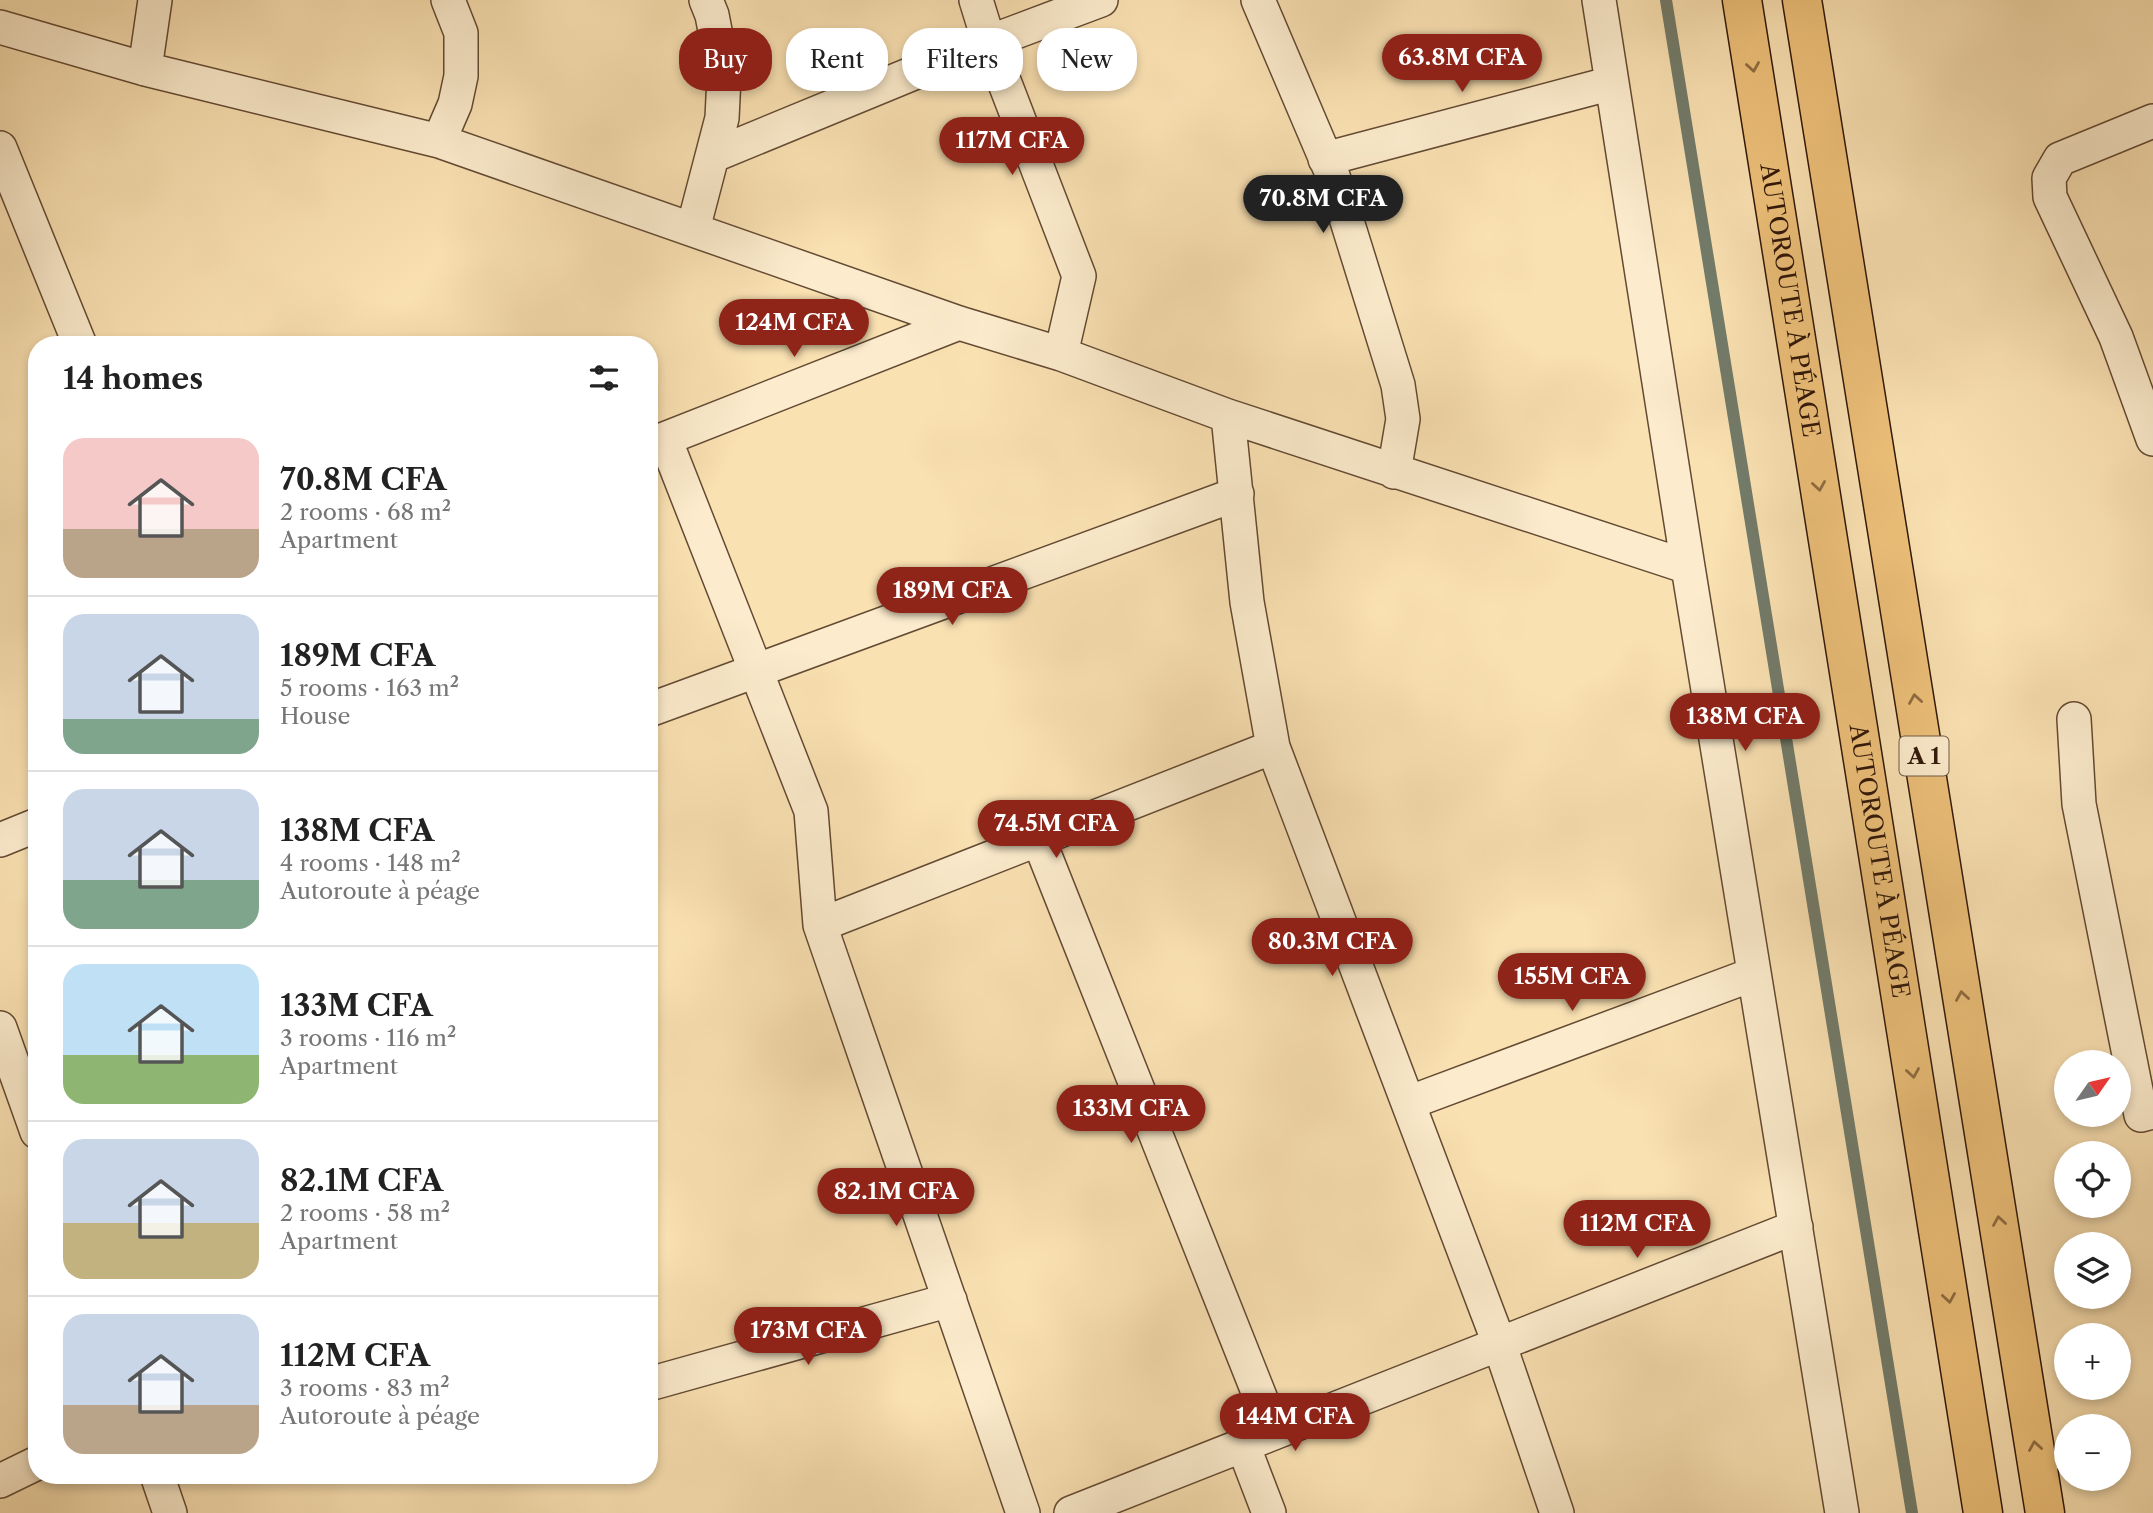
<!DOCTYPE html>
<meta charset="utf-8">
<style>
:root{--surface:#fff;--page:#f2f2f2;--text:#222;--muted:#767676;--line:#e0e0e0;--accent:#8f2418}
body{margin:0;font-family:"Libre Caslon Text",serif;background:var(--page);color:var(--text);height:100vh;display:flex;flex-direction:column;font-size:26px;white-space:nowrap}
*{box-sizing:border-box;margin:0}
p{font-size:23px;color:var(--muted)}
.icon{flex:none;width:38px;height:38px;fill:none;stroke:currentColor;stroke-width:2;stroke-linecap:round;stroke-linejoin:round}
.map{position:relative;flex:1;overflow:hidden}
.details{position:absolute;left:28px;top:336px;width:630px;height:1148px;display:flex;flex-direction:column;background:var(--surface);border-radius:28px;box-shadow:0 4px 10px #0003}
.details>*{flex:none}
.hud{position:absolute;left:679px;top:28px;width:665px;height:63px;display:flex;gap:14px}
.needle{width:46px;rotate:56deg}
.fabs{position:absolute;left:2054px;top:1050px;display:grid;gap:14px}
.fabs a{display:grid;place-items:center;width:77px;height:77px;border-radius:50%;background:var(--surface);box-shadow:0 4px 10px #0003;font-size:35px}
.price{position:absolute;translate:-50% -60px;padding:0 16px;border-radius:24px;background:var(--accent);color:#fff;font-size:23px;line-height:46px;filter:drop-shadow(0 2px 4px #0008)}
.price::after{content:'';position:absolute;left:50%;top:42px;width:21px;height:16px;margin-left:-10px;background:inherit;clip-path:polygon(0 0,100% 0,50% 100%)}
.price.selected{background:#222;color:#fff}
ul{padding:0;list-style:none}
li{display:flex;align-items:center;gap:21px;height:175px;padding:0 35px}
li+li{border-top:2px solid var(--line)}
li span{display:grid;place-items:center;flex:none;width:196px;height:140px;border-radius:21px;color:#555}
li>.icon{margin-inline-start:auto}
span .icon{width:84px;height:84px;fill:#fffc;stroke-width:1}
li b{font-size:30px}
h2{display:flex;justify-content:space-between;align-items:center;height:84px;padding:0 35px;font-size:30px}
.tag{padding:0 24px;border-radius:28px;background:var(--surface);box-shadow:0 4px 10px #0003;font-size:24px;line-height:63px}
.tag.selected{background:var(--accent);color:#fff}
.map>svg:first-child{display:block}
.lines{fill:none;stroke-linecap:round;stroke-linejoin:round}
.stream{stroke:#727b6a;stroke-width:12}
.minor-casing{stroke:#634a33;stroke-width:36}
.motorway-casing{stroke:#311709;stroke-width:41}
.minor{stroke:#fceccd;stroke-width:33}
.motorway{stroke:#edc079;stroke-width:38}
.oneway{stroke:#8f6c41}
.labels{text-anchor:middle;stroke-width:7;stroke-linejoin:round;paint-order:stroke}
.shield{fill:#fceccd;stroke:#6e5744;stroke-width:2}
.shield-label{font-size:23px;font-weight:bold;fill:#311709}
.street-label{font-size:24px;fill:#311709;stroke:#fceccd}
</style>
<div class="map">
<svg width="2153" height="1513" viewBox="0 0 2153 1513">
<rect width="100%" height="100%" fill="#fae1b2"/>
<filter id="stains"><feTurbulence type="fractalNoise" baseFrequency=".00286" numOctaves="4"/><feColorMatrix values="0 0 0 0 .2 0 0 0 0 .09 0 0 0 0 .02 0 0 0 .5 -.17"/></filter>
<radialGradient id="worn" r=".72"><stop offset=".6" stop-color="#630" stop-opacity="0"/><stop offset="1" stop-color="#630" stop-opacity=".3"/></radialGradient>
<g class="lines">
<!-- stream -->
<path class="stream" d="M1666,0L1912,1513"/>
<!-- minor casing -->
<g class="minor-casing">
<path id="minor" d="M976,0L989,42L1079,276L1061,354
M1258,0L1333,176L1398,385L1403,419L1394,472
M1599,0L1688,567L1842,1513
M0,27L145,69L439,141L959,323L1061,354L1228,416L1688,567
M145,69L155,0
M2153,121L2060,159L2049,178L2050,197L2116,337L2153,439
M439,141L455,104L461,76V33L448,0
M0,148L80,345
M712,156L989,42L1101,0
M1325,159L1612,83
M693,229L722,118L724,77L712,15L706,0
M1228,416L1247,602L1273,747L1499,1343L1557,1513
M665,439L811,811L820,925L1023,1513
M649,445L959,323
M649,710L1237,494
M2074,719L2079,804L2141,1115L2153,1112
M1038,838L1274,1432
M0,840L37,825
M820,925L1273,747
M0,1028L37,1132
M1408,1103L1754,974
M649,1384L950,1300
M1243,1445L1269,1513
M157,1475L170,1513
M0,1481L37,1463
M1071,1513L1796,1227"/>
</g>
<!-- motorway casing -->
<g class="motorway-casing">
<g id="motorway">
<path id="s1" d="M1742,0L1983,1513"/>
<path d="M1802,0L2045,1513"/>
</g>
</g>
<!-- minor -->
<use href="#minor" class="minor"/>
<!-- motorway -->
<use href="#motorway" class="motorway"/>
</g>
<!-- one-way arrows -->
<defs><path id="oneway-chevron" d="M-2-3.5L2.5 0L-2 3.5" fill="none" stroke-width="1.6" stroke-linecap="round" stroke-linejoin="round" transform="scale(1.75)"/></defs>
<g class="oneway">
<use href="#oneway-chevron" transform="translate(1753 67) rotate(81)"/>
<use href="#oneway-chevron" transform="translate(1819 486) rotate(81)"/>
<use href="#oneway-chevron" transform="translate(1915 699) rotate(-99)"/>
<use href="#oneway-chevron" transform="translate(1962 996) rotate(-99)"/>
<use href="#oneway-chevron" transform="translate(1913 1073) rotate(81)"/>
<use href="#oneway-chevron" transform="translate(1999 1221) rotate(-99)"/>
<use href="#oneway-chevron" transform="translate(1949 1298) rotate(81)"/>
<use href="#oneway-chevron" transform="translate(2035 1446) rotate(-99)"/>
</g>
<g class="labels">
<!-- shield labels -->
<rect class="shield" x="1899.5" y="736.5" width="49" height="39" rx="5"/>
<g class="shield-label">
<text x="1924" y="764">A 1</text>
</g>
<!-- street labels -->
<g class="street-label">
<text dy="8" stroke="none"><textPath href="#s1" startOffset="304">AUTOROUTE À PÉAGE</textPath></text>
<text dy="8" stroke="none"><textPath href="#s1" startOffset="872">AUTOROUTE À PÉAGE</textPath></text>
</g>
</g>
<rect width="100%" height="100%" filter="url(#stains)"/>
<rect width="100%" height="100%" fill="url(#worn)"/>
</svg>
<div class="fabs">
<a><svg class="needle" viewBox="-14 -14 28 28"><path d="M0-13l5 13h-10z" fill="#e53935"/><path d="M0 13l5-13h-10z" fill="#767676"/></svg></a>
<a><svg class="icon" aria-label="locate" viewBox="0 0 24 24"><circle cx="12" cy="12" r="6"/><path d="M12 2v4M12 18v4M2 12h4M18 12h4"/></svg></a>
<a><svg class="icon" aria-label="layers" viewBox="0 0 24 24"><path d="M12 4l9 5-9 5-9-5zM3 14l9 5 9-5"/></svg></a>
<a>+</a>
<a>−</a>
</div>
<b class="price" style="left:1462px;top:94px">63.8M CFA</b>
<b class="price" style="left:1012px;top:177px">117M CFA</b>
<b class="price selected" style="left:1323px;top:235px">70.8M CFA</b>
<b class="price" style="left:794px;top:359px">124M CFA</b>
<b class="price" style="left:952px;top:627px">189M CFA</b>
<b class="price" style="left:1745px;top:753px">138M CFA</b>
<b class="price" style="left:1056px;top:860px">74.5M CFA</b>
<b class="price" style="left:1332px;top:978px">80.3M CFA</b>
<b class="price" style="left:1572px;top:1013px">155M CFA</b>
<b class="price" style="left:1131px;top:1145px">133M CFA</b>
<b class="price" style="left:896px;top:1228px">82.1M CFA</b>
<b class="price" style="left:1637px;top:1260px">112M CFA</b>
<b class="price" style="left:808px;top:1367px">173M CFA</b>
<b class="price" style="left:1295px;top:1453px">144M CFA</b>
<div class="hud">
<a class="tag selected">Buy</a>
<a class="tag">Rent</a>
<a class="tag">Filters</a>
<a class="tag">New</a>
</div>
<section class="details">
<h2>14 homes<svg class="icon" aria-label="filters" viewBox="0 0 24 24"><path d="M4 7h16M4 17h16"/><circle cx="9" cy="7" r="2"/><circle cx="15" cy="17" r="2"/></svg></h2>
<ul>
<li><span style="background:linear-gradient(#f6c9c9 65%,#b9a48a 0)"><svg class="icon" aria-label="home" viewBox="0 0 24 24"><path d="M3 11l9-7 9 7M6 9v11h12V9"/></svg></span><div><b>70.8M CFA</b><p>2 rooms · 68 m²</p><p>Apartment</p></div></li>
<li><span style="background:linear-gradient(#c9d6e8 75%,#7fa58c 0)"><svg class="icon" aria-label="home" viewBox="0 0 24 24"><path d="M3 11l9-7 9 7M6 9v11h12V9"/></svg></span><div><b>189M CFA</b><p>5 rooms · 163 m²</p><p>House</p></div></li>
<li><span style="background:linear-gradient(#c9d6e8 65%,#7fa58c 0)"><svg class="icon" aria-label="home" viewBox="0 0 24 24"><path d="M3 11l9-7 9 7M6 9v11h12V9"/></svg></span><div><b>138M CFA</b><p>4 rooms · 148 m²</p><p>Autoroute à péage</p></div></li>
<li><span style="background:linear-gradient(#bfe0f5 65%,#8fb573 0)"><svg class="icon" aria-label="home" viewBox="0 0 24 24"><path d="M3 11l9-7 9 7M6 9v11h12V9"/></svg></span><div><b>133M CFA</b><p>3 rooms · 116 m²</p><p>Apartment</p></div></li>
<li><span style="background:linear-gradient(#c9d6e8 60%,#c2b280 0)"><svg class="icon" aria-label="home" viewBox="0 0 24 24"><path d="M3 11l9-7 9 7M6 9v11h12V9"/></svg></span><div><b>82.1M CFA</b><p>2 rooms · 58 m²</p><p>Apartment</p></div></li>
<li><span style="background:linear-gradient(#c9d6e8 65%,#b9a48a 0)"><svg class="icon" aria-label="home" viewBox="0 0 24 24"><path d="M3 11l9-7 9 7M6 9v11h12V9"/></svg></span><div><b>112M CFA</b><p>3 rooms · 83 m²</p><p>Autoroute à péage</p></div></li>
</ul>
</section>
</div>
